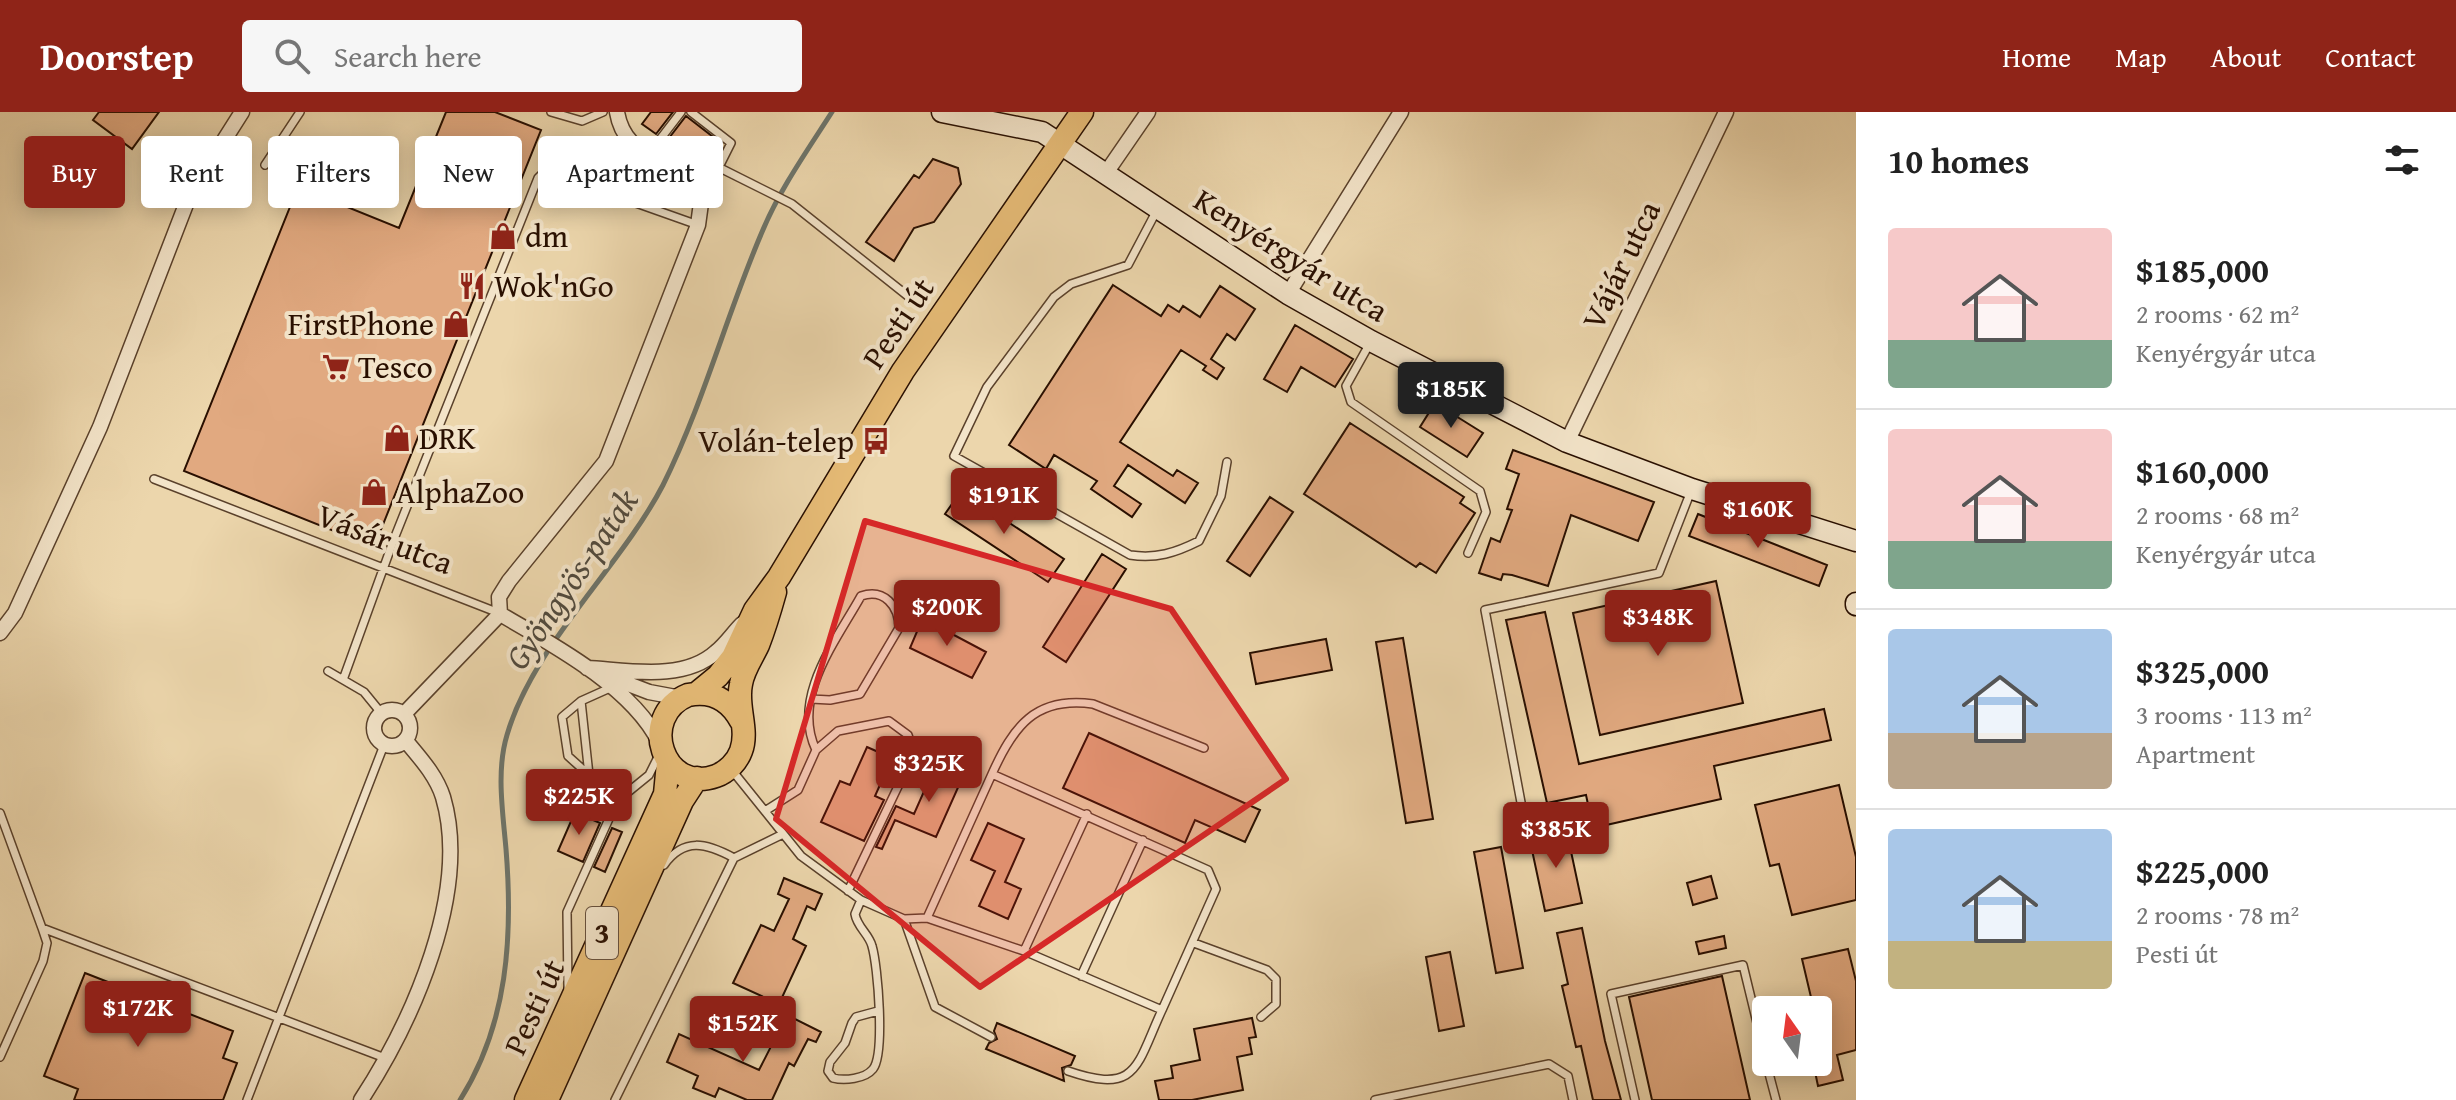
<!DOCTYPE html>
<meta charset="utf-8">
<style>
:root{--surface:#fff;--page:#f6f6f6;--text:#222;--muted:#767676;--line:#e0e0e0;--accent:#8f2418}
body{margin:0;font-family:"Gentium Book Plus",serif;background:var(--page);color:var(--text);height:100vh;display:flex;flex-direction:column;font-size:30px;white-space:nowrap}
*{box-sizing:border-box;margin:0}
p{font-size:26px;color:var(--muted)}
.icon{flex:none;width:44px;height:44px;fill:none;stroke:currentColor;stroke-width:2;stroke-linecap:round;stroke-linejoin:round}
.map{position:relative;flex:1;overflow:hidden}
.side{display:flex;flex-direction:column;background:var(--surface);width:600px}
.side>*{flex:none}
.banner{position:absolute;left:24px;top:24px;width:760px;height:72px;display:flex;gap:16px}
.needle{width:52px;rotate:346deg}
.buttons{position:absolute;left:1752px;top:884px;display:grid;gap:16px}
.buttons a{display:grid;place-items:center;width:80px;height:80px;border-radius:8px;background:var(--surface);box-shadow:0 4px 20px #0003;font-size:40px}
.price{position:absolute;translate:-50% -68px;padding:0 18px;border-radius:8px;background:var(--accent);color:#fff;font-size:26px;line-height:52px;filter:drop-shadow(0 2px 4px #0008)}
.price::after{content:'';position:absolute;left:50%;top:48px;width:24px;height:18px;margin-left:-12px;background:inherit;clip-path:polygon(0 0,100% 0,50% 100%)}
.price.active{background:#222;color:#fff}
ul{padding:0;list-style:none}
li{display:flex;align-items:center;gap:24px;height:200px;padding:0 32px}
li+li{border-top:2px solid var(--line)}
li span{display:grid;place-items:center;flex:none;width:224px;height:160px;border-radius:8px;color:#555}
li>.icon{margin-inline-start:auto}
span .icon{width:96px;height:96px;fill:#fffc;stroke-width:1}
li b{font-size:34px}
h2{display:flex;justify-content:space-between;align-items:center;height:96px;padding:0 32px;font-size:34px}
.chip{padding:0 28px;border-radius:8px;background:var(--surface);box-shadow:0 4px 20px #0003;font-size:28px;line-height:72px}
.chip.active{background:var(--accent);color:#fff}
header{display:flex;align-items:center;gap:48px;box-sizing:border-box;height:112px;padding:0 40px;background:var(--accent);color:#fff}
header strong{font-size:38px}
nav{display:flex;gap:44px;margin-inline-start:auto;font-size:28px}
.search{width:560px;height:72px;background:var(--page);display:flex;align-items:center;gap:20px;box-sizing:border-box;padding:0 28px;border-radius:8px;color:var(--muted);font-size:30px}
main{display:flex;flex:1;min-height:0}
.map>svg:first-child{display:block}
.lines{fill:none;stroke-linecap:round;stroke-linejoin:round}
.stream{stroke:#6d746a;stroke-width:5}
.building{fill:#e1a980;stroke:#290f00;stroke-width:2}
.lane-casing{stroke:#5a412b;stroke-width:10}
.street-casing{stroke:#5a412b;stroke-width:17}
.secondary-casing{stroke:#290f00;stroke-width:23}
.primary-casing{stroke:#290f00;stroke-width:25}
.lane{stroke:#f3e4c9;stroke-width:7}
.street{stroke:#f3e4c9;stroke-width:14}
.secondary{stroke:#f3e4c9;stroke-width:20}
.primary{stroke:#e6bb76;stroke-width:22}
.marked{fill:#d62828;fill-opacity:0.2;stroke:#d62828;stroke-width:6;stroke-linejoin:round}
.labels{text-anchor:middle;stroke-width:8;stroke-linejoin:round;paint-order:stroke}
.shield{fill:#f3e4c9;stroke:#664f3c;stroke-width:2}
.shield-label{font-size:30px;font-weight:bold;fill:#290f00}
.poi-label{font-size:32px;fill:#290f00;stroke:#f3e4c9;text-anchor:start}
.street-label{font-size:32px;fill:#290f00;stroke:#f3e4c9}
.water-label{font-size:34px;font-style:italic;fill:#514a3e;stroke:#f3e4c9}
</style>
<header>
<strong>Doorstep</strong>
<div class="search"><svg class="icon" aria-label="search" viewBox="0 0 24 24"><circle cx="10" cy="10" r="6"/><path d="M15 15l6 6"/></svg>Search here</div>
<nav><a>Home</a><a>Map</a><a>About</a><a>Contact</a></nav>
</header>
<main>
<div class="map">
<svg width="1856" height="988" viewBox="0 0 1856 988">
<rect width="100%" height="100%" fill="#ecd6ac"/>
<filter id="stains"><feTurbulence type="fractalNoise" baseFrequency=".0025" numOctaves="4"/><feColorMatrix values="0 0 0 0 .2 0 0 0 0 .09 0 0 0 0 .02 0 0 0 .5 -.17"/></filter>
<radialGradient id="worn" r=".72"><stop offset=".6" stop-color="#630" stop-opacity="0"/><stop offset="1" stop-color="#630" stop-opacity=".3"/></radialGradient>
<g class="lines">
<!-- stream -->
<path class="stream" d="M460,988C508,912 513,824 506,737C503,701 496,659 507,623C533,533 620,456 663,373C704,290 726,204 762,120C780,77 807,39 832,0"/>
</g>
<!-- building -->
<path class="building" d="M99,0H159L132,37L93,8Z
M446,0H495L541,18L374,435L184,359L298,75L399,116Z
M651,0H673L656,22L642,12Z
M686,4L717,28L698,53L666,30Z
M933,47L958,56L961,72L934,110L914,116L894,149L866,130L914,63L919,66Z
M1113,173L1161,204L1168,193L1179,200L1183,194L1200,205L1220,174L1255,197L1235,228L1227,222L1211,247L1224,256L1217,267L1203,258L1206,254L1181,238L1120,330L1173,364L1177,358L1198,371L1185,391L1128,353L1114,374L1141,392L1132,405L1091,377L1097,369L1054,343L1046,357L1009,333Z
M1295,213L1353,247L1335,275L1301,255L1287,280L1264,267Z
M1435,291L1483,321L1467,345L1420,315Z
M1350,311L1464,385L1460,391L1475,401L1436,461L1420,451L1416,455L1304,382Z
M1513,338L1654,390L1638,429L1571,403L1548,474L1512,463L1503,462L1501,468L1479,461L1491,426L1500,430L1512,398L1507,397L1519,362L1506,357Z
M961,379L1064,447L1048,470L945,402Z
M1270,385L1293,400L1250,464L1227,449Z
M1698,402L1827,453L1819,474L1689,424Z
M1102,442L1126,457L1066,550L1043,535Z
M1716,469L1743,591L1600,623L1573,501Z
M1545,500L1579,652L1824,597L1831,628L1714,654L1721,687L1593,716L1586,683L1547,691L1506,508Z
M929,505L939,510L937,514L986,540L972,566L910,536L921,510L925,512Z
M1403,526L1433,707L1406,711L1376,530Z
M1326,527L1332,558L1256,572L1250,541Z
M1089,621L1260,698L1245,730L1195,708L1185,731L1063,676Z
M867,635L892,646L875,684L884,688L864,729L821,710L840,669L850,673Z
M937,650L964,662L936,725L895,708L882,737L876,735L896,694L914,702Z
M1839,673L1856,745V788L1792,803L1779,752L1770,754L1755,693Z
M575,700L600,711L583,750L558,739Z
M988,711L1024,727L1005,770L1021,777L1008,807L979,794L995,759L971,748Z
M612,716L622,720L605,760L594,755Z
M1566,716L1582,791L1545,799L1529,724Z
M1501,735L1523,856L1496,861L1474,740Z
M1711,764L1717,786L1693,793L1687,771Z
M784,766L822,782L815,798L807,794L793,827L806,834L779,892L733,871L761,813L774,819L789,787L778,782Z
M1582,816L1605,929L1621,988H1593L1581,934L1576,935L1562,874L1568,872L1557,821Z
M1724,824L1726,836L1699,842L1696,830Z
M1848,837L1856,869V938L1837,943L1843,968L1818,974L1813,950H1818V898H1814L1802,847Z
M1450,840L1464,914L1439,919L1426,845Z
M85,861L233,919L223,946L237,951L223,988H74L78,977L44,964Z
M1722,864L1750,988H1652L1629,885Z
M787,903L821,920L816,930L808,927L794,954L789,951L772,988H747L719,976L715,985L693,976L698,964L667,950L679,922L759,958Z
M1252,906L1256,925L1249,926L1252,942L1237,945L1243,978L1192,988H1159L1155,969L1173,966L1171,954L1200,948L1194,917Z
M997,911L1075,944L1071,953L1062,956L1064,969L986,937L989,931L997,927L994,919Z"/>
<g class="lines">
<!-- lane casing -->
<g class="lane-casing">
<path id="lane" d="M551,0L582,9L603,0
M691,0L731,31L701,91
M648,43L681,0
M265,53L300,0
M720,56L792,92L909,185
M1157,98L1128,153L1071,172L1054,185L987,275L954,344L1130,443C1156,447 1175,441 1199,429L1221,384L1227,350
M1370,231L1346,274L1351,290L1480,379L1486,400L1468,441
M154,367L499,501
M328,559L364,580L382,602
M344,565L394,427L538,66L543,61L554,62L698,113
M610,576L581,589L589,663L617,689
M811,587L830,588L860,582L899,516C899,494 884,476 861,484C836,529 791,585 816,638
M581,589L562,605L568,644L589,663
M731,657L801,744L861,788L904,807L927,806L1024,839L1162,898L1216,777L1208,758L992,662L927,806
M992,662C1013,615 1035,584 1093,592L1204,636
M765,699L798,678L816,638L838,619L889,609L908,623L914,641L848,779
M0,701L42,816L385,946
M1523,701L1485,498L1659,461L1691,379
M664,753C684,725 706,731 734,746
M861,788L855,802C857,815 869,822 872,834C878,854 885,942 873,957C865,967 844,969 833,966L828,959L830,950L845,931L852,911L856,905L878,899
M904,807L935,895L991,925
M1194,831L1267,858L1276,867V892L1261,905
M1024,839L1087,702
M1081,864L1143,728
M568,876L567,800L617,689L649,663L660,641
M0,945L43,849L47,831L42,816
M1766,950L1776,988
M1068,959C1138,983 1136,954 1162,898
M247,988L384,633
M615,988L734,746L781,723
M1375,988L1549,952L1568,964L1573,988
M1635,988L1611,882L1743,853L1766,948"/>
</g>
<!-- street casing -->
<g class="street-casing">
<path id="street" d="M1106,61L1148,0
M1288,182L1401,0
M1567,330L1726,0
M500,502C552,532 632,575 659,630
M0,521L15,501L100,315L190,82L242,0
M587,556C627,558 683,570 716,540C726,532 733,521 742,512
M602,562L649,580L681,586
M374 616a18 18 0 1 1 36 0a18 18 0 1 1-36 0Z
M404,602L500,502L499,485L509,469L606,349L698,113L701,91C693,81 685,70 675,62C650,42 623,36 617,0
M361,988C412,910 471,780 443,685C436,663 420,646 406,629"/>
</g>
<!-- secondary casing -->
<g class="secondary-casing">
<path id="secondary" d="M942,0L1042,20L1288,182L1371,229L1567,330L1692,377L1856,429
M1856,491V493"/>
</g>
<!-- primary casing -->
<g class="primary-casing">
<path id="primary" d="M696,582L718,564L733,545L755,498L779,465L903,259L1082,0
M741,609C730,588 711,578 688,583C637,604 663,683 716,664C727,660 737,650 741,639C749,618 736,594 741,572C743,558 752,546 758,533C765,515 770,498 775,480
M526,988L665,682L668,651
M547,988L682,689L697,666"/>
</g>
<!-- lane -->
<use href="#lane" class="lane"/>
<!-- street -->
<use href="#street" class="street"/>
<!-- secondary -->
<use href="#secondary" class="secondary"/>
<!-- primary -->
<use href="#primary" class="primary"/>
</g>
<!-- marked area -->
<path class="marked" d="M865,409L1171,497L1286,667L980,875L776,707Z"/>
<!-- icons -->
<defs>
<g id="shop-bare" transform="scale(2.16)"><path d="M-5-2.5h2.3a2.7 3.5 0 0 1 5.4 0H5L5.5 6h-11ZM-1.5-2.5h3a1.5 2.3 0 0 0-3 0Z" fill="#8f2418" stroke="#f3e4c9" stroke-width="2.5" paint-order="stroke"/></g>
<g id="restaurant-bare" transform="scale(2.16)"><path d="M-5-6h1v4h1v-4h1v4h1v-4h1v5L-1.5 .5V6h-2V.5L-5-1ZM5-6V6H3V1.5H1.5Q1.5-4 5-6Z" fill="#8f2418" stroke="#f3e4c9" stroke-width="2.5" paint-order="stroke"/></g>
<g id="supermarket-bare" transform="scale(2.16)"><path d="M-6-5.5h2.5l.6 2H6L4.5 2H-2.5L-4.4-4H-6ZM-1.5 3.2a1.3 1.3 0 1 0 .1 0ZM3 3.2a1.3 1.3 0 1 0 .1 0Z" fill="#8f2418" stroke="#f3e4c9" stroke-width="2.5" paint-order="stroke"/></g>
<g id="bus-bare" transform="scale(2.16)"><path d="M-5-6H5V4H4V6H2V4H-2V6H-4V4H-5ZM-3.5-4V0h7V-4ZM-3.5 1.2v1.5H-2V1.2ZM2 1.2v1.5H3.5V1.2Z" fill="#8f2418" stroke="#f3e4c9" stroke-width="2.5" paint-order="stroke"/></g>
</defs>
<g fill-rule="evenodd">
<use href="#shop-bare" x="503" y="124"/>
<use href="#restaurant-bare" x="472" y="174"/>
<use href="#shop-bare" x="456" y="212"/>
<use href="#supermarket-bare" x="336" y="255"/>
<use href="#shop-bare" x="397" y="326"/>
<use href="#bus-bare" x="876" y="329"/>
<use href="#shop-bare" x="374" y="380"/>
</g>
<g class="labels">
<!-- shield labels -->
<rect class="shield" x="586" y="795" width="32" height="52" rx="6"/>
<g class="shield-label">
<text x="602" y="831">3</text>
</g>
<!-- poi labels -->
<g class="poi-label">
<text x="525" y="135">dm</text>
<text x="494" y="185">Wok'nGo</text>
<text x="434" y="223" text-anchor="end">FirstPhone</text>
<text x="358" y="266">Tesco</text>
<text x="419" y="337">DRK</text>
<text x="854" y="340" text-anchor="end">Volán-telep</text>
<text x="396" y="391">AlphaZoo</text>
</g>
<!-- street labels -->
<g class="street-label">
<text transform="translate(1291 143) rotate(32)" y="11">Kenyérgyár utca</text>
<text transform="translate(1621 153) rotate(-64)" y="11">Vájár utca</text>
<text transform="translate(898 211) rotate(-56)" y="11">Pesti út</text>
<text transform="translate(385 427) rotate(21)" y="11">Vásár utca</text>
<text transform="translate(534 895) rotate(-65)" y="11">Pesti út</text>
</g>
<!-- water labels -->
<g class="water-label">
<text transform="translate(571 467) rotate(-56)" y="12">Gyöngyös-patak</text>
</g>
</g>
<rect width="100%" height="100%" filter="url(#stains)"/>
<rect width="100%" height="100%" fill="url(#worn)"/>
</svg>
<div class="buttons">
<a><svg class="needle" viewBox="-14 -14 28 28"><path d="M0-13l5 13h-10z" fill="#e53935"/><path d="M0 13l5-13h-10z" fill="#767676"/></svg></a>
</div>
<b class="price active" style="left:1451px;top:318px">$185K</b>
<b class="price" style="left:1004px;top:424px">$191K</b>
<b class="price" style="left:1758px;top:438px">$160K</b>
<b class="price" style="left:947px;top:536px">$200K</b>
<b class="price" style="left:1658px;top:546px">$348K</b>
<b class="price" style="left:929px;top:692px">$325K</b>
<b class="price" style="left:579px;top:725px">$225K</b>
<b class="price" style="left:1556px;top:758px">$385K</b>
<b class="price" style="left:138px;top:937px">$172K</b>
<b class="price" style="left:743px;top:952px">$152K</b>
<div class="banner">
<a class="chip active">Buy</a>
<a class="chip">Rent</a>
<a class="chip">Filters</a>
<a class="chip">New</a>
<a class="chip">Apartment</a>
</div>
</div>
<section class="side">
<h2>10 homes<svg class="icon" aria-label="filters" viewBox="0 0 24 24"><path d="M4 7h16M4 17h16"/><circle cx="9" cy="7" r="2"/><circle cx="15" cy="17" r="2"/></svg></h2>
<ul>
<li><span style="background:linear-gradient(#f6c9c9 70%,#7fa58c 0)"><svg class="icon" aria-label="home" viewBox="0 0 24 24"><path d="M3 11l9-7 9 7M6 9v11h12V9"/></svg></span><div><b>$185,000</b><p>2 rooms · 62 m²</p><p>Kenyérgyár utca</p></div></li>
<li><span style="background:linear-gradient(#f6c9c9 70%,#7fa58c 0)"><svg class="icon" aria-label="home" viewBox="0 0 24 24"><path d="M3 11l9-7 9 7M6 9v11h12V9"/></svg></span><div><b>$160,000</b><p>2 rooms · 68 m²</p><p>Kenyérgyár utca</p></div></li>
<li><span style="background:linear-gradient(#a9c7e8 65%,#b9a48a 0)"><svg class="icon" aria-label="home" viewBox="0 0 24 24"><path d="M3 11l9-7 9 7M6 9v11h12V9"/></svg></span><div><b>$325,000</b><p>3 rooms · 113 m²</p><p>Apartment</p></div></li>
<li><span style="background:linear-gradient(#a9c7e8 70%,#c2b280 0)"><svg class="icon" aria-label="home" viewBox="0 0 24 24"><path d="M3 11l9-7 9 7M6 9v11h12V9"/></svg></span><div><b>$225,000</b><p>2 rooms · 78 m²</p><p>Pesti út</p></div></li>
</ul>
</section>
</main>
